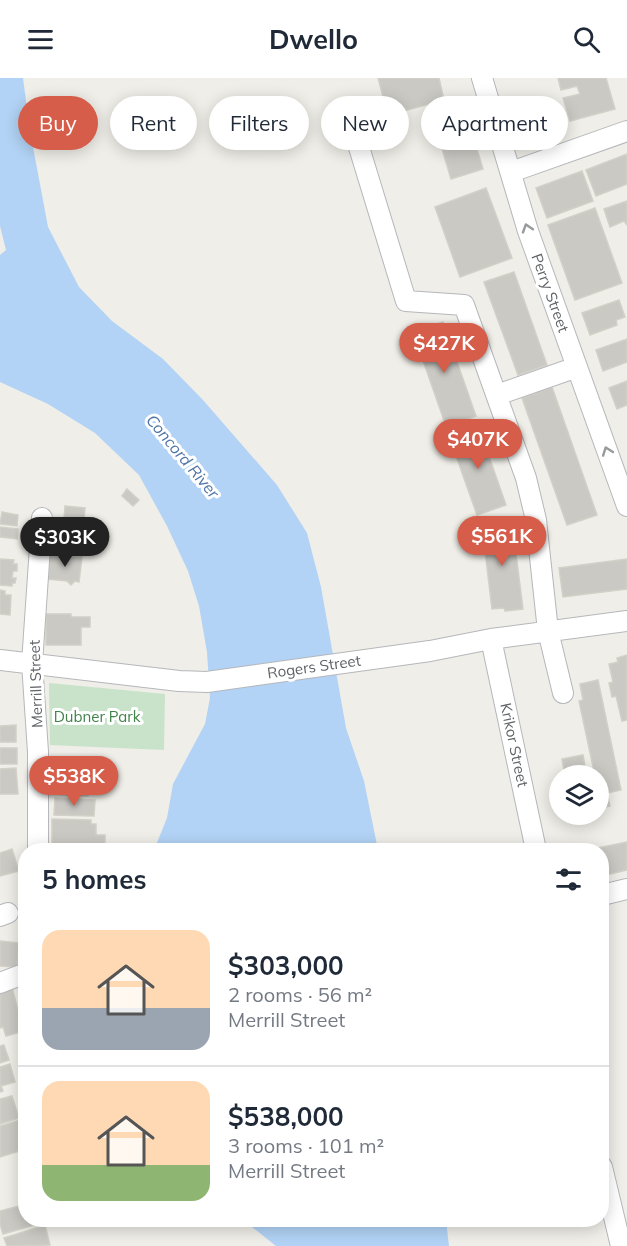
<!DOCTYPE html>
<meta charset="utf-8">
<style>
:root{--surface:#fff;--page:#f6f6f7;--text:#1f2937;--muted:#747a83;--line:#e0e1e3;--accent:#d55d49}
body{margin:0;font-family:Mulish,sans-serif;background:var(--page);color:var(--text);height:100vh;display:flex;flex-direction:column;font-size:22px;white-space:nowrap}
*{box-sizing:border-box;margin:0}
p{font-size:20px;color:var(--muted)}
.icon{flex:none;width:33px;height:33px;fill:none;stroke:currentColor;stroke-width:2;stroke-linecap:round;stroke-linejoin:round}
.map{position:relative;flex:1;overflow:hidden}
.panel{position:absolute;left:18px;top:765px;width:591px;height:384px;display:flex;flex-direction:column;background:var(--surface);border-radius:24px;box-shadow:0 3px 15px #0003}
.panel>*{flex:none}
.guide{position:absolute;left:18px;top:18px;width:591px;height:54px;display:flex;gap:12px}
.buttons{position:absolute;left:549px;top:687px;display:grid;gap:12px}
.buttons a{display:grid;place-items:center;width:60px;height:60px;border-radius:50%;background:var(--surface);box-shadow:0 3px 15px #0003;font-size:30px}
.price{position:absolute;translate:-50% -51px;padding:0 14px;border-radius:21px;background:var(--accent);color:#fff;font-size:20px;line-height:39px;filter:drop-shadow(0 2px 3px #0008)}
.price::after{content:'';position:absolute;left:50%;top:36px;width:18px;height:14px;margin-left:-9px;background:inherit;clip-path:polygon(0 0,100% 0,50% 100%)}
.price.on{background:#222;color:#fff}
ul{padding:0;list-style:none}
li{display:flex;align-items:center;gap:18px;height:150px;padding:0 24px}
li+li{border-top:2px solid var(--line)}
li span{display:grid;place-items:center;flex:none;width:168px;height:120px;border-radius:18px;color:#555}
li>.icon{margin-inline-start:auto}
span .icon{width:72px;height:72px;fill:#fffc;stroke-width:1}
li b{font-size:26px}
h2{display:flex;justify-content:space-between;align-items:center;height:72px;padding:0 24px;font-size:26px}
.chip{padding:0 21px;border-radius:27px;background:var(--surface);box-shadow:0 3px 15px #0003;font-size:21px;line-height:54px}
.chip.on{background:var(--accent);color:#fff}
header{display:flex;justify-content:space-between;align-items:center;height:78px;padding:0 24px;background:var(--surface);font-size:27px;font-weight:700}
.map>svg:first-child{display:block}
.green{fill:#c8e3ca}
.water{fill:#b2d3f5}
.building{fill:#cbc9c4;stroke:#d3d0c7;stroke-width:1.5}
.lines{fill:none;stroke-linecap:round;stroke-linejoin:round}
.minor-casing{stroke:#b5b7bb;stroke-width:22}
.minor{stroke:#fff;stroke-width:20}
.oneway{stroke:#97999c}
.labels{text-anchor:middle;stroke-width:6;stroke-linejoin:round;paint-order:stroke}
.street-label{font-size:15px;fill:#5f6266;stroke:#fff}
.park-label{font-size:15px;fill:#418349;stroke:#fff}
.water-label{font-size:16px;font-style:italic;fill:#5074a6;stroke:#fff}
</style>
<header><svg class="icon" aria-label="menu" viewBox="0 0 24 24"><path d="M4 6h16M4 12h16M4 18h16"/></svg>Dwello<svg class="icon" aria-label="search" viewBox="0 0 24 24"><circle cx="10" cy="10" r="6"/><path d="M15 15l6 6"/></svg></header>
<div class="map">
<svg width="627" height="1168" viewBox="0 0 627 1168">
<rect width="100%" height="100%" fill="#efeee8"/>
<!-- green -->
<path class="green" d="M49,605L165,616L164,672L50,667Z"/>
<!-- water -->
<path class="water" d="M0,0H23L30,53L48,149L79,209L112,243L163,281L203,322L277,407L307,455L321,509L346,650L364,703L378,772H154L167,740L173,706L205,646L210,620L207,574L199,528L188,493L167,448L139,397L95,355L48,326L0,304V177L6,172L0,148Z
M248,1142H446L449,1168H276L252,1149Z"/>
<!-- building -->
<path class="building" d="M378,0H439L444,22L388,37Z
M558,0H606L615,31L570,43L563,20L580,16L577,8L561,12Z
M462,21L483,91L451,101L430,30Z
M557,26L565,54L543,60V57L517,61L511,39Z
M627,76V106L596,118L586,92Z
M582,93L593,123L547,140L536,110Z
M486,110L512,180L460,199L435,129Z
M627,123V147L624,143L610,149L604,131Z
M595,130L622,205L575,222L548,147Z
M514,194L547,287L518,297L484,204Z
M619,222L625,239L616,242L617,247L590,257L582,235Z
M443,244L476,338L446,348L413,254Z
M627,261V284L603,293L596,272Z
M627,303V327L617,331L609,310Z
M552,309L597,437L567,447L522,320Z
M478,347L506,427L477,437L449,358Z
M127,411L139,422L133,428L122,418Z
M65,428L85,430L82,463L53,461L55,441L64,442Z
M2,434L18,437L17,448L0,446Z
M512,444L523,531L505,533L504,530L492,531L482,448Z
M0,449L18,451L17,461L0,459Z
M51,476L82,479L79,504L75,503L71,507L67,503L48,501Z
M0,481L14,482L13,486H17V493H13L12,500H16L15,505H12V508L0,507Z
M627,481V511L563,519L559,490Z
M0,512L5,513V517H11L10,537L0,536Z
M46,536H71V539H90V549H81V567H46Z
M627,577V642L622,643L616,618L612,619L609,605L613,604L609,586L618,584L617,580Z
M598,602L621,712L607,715L610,728L602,730L598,715V698H595L579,623L583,622L580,606Z
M16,647V664H0V648Z
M0,670H17V686H0Z
M583,677L587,698H565L562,681Z
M16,690L18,716H0V691Z
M51,698L88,700V718L50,716Z
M55,720L95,722L94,738L54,737Z
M52,741L91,742V746H96V757H105V767H52Z
M627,764V792L602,798V772H588Z
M54,768L96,770V772H54Z
M12,771L19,793L0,798V775Z
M0,863L19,865L17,889L0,888Z
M12,909L21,944L18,945L20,954L6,958L3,949L0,950V912Z
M4,967L9,982L0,985V968Z
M10,986L15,1004L1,1008L3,1013L0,1014V989Z
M12,1018L19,1040L0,1046V1021Z
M20,1042L26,1058V1071L0,1079V1048Z
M23,1127L26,1129V1142L49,1143L3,1156L0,1146V1133Z
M45,1147L50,1167L7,1168L4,1160Z"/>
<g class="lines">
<!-- minor casing -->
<g class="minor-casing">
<path id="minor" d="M482,0L528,153L627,428
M358,66L406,223L464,227L526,400L536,442L548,553L563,615
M511,94L627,53
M497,317L577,289
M491,561L536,772
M0,582L179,603L207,604L430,573L491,561L627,543
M38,772V674L32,585L42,440
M602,817L627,811
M0,838L8,835
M0,905L26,895
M602,1089L621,1168"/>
</g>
<!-- minor -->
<use href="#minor" class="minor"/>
</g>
<!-- one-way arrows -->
<defs><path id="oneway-chevron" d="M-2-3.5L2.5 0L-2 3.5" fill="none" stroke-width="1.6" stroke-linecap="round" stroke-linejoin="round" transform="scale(1.5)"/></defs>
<g class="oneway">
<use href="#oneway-chevron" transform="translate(527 150) rotate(-108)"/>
<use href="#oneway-chevron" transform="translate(607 373) rotate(-110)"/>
</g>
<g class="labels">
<!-- street labels -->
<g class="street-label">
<text transform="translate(550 215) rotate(70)" y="5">Perry Street</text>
<text transform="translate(314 589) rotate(-8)" y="5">Rogers Street</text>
<text transform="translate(36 606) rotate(-92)" y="5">Merrill Street</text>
<text transform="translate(514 667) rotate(78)" y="5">Krikor Street</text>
</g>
<!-- park labels -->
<g class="park-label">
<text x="97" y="644">Dubner Park</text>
</g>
<!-- water labels -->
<g class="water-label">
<text transform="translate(183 378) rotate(50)" y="6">Concord River</text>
</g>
</g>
</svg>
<div class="buttons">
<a><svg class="icon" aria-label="layers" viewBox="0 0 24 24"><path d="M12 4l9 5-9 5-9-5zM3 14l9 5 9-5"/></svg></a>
</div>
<b class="price" style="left:444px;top:296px">$427K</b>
<b class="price" style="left:478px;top:392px">$407K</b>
<b class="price" style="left:502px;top:489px">$561K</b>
<b class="price on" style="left:65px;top:490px">$303K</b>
<b class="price" style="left:74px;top:729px">$538K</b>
<div class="guide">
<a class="chip on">Buy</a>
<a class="chip">Rent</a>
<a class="chip">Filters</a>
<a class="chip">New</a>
<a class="chip">Apartment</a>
</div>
<section class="panel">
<h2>5 homes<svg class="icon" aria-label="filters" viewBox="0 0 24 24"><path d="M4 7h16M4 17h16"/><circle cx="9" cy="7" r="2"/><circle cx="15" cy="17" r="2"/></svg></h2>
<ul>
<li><span style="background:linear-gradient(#ffd9b3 65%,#9aa5b1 0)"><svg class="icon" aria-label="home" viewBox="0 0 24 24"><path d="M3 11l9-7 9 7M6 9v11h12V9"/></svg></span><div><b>$303,000</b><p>2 rooms · 56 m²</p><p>Merrill Street</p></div></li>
<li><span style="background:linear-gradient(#ffd9b3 70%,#8fb573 0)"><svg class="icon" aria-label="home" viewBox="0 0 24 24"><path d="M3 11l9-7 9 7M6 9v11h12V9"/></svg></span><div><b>$538,000</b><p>3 rooms · 101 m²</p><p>Merrill Street</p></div></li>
</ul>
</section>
</div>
